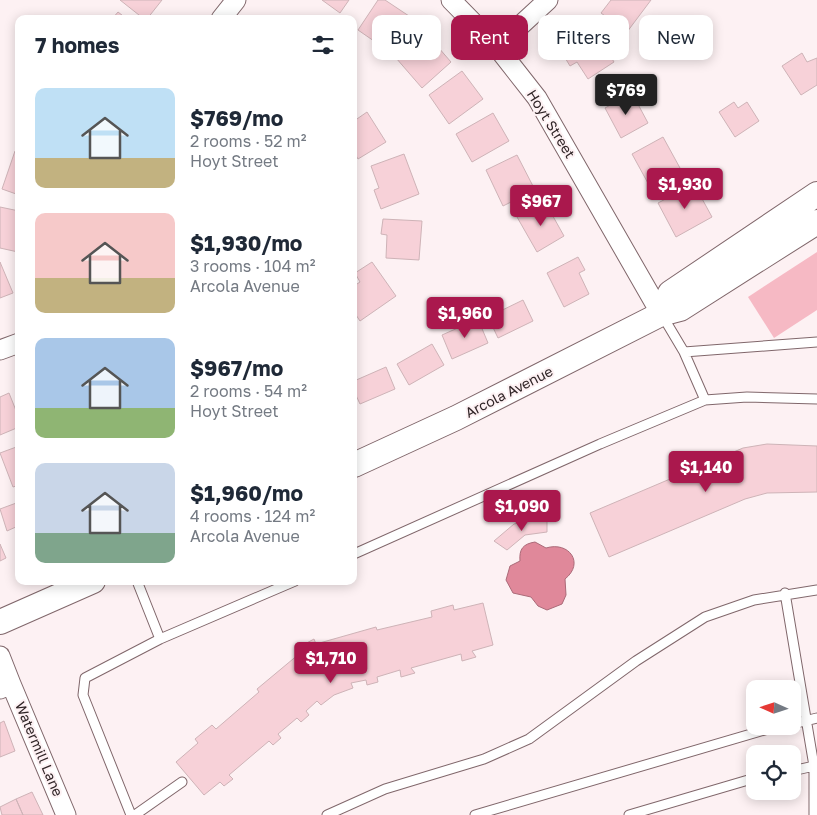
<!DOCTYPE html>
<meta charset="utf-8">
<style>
:root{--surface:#fff;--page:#f2f2f3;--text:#1f2937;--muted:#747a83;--accent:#aa184d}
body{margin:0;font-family:"Golos Text",sans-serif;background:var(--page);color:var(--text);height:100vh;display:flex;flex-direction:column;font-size:19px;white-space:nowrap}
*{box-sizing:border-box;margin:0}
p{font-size:16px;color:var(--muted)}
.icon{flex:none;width:28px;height:28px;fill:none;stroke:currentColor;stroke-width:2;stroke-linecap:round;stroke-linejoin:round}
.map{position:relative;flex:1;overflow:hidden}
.side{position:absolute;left:15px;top:15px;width:342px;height:570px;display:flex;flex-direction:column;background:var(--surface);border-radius:10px;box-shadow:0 2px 12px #0003}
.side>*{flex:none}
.top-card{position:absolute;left:372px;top:15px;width:369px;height:45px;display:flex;gap:10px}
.needle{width:32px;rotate:273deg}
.buttons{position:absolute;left:746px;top:680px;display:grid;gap:10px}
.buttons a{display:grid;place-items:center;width:55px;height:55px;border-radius:10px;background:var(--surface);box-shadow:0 2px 12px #0003;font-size:25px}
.price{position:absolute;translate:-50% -42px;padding:0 11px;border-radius:5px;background:var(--accent);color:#fff;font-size:16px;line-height:32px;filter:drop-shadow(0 1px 2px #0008)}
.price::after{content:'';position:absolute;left:50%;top:30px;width:15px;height:11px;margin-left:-8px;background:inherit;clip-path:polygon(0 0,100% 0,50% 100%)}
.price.selected{background:#222;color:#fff}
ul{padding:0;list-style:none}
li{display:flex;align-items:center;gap:15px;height:125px;padding:0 20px}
li span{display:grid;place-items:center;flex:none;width:140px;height:100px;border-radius:10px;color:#555}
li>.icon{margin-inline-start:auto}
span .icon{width:60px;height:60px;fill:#fffc;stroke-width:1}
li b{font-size:21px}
h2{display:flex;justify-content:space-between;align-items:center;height:60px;padding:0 20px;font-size:21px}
.tag{padding:0 18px;border-radius:10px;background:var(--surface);box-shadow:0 2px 12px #0003;font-size:18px;line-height:45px}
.tag.selected{background:var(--accent);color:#fff}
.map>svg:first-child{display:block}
.green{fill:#f6b9c4}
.water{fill:#e0889a;stroke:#ab6a78}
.building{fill:#f7d1d8;stroke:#ceb3b7}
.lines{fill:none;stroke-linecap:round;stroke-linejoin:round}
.service-casing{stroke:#80676b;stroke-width:11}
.minor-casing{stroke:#80676b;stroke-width:21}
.tertiary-casing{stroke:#80676b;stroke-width:26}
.service{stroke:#fff;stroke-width:9}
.minor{stroke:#fff;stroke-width:19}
.tertiary{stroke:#fff;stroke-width:24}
.labels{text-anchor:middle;stroke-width:4;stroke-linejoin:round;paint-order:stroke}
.street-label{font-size:14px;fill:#302527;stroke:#fdf1f3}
</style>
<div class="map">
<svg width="817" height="815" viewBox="0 0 817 815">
<rect width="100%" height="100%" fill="#fdf1f3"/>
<!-- green -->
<path class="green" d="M817,252V310L774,338L748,297Z"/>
<!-- water -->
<path class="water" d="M535,542L546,548C569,541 585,563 565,579L566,595L562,604L547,610L538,606L531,597L513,593L506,580L510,566L520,561C519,549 523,544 535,542Z"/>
<!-- building -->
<path class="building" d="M120,0H162L147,19H144Z
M322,0H349L340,13Z
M378,0H385L409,16L387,50L358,30Z
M611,0H651L627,32L601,13Z
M118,12L127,19H112Z
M594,30L614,62L588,79L577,62L570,66L561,51Z
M425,32L451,62L422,88L396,58Z
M802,53L807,62L817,58V85L801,95L782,66Z
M462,71L483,99L449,124L429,95Z
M632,93L648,123L621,138L605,108Z
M734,102L738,108L747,102L759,121L735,137L719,112Z
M367,112L386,142L358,159L354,152L356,144L354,121Z
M493,113L509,141L472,162L456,134Z
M663,137L680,168L649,185L632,154Z
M15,151L19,153V195L2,189Z
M404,154L419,194L381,209L374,190L379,188L371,166Z
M517,155L535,190L503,206L486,170Z
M694,184L712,217L676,237L658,203Z
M545,202L564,236L537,252L517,217Z
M0,207L19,211L18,252L0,248Z
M383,219L422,221L419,260L386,258L387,235L381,234Z
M578,257L585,270L579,273L589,294L564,307L547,273Z
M0,262L13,293L0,298Z
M372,262L396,296L360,321L354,312V286L360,282L355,273Z
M523,300L533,321L498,338L488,317Z
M478,319L488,343L452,359L442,335Z
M432,344L444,365L409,385L397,364Z
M386,367L395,389L360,404L354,391V381Z
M9,393L19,418V427L0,435V397Z
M767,444L817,446V492L767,493L745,499L609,557L590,513L743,448Z
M19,446V485L13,487L0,453Z
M19,502V529L18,526L7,531L0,509Z
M539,518L547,519V532L525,535L507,550L494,541L514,524Z
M0,544L6,558L0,561Z
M483,603L493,645L472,651L476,657L462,661L461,654L411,668L415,673L401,677L400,670L377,677L378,682L367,685L366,680L351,683L353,688L334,695L321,705L317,701L306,711L309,715L301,722L297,718L278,734L281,738L273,745L269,741L229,775L233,779L224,786L220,782L204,795L176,762L198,743L195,739L212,725L216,729L259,692L257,689L305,649L303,645L314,639L316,644L376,627L377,630L432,617L431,611L453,605L454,610Z
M4,721L15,751L0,757V723Z
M32,792L43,815H23L16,799Z
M16,799L23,815H2L0,807Z"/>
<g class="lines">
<!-- service casing -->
<g class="service-casing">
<path id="service" d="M662,315L684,352L705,400L747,397L817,399
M684,352L817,342
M354,554L600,444L705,400
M137,581L160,639
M785,593L814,766
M792,724L817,718
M792,771L814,766V815
M131,815L83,695L85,678L160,639L295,581
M135,815L182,782
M327,815L385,789L484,759L529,739L636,661L705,617L754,600L817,590
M475,815L778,726
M629,815L755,778"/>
</g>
<!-- minor casing -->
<g class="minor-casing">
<path id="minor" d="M451,0L497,47L537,98L661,314
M221,19L236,0
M497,47L548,0
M0,350L19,343
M0,656L11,684
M0,689L11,684L66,815"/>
</g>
<!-- tertiary casing -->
<g class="tertiary-casing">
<path id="tertiary" d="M661,314L670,293L817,194
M354,465L456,418L661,314L680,309L817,222
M0,622L93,581"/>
</g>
<!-- service -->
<use href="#service" class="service"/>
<!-- minor -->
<use href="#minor" class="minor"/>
<!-- tertiary -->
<use href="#tertiary" class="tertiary"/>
</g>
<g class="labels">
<!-- street labels -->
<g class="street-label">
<text transform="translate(551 124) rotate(58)" y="5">Hoyt Street</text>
<text transform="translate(509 392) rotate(-27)" y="5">Arcola Avenue</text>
<text transform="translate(39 749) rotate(67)" y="5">Watermill Lane</text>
</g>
</g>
</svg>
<div class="buttons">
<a><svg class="needle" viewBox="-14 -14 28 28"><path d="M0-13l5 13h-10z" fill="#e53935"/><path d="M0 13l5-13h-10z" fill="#747a83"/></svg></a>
<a><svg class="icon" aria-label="locate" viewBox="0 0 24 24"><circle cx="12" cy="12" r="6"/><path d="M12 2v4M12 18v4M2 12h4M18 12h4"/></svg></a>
</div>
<b class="price selected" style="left:626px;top:116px">$769</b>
<b class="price" style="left:685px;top:210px">$1,930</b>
<b class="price" style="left:541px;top:227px">$967</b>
<b class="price" style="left:465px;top:339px">$1,960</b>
<b class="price" style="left:706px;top:493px">$1,140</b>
<b class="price" style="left:522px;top:532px">$1,090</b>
<b class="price" style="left:331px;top:684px">$1,710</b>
<div class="top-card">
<a class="tag">Buy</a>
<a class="tag selected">Rent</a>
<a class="tag">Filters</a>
<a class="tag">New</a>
</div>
<section class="side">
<h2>7 homes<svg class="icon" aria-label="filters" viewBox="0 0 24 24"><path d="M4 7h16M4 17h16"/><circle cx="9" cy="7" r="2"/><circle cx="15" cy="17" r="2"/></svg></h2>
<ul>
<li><span style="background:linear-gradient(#bfe0f5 70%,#c2b280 0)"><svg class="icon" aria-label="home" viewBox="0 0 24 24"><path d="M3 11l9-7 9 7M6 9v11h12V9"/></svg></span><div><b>$769/mo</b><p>2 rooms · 52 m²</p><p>Hoyt Street</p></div></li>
<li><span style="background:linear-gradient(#f6c9c9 65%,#c2b280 0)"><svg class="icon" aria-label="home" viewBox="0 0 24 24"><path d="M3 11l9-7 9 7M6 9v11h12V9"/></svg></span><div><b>$1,930/mo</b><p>3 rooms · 104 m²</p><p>Arcola Avenue</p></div></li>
<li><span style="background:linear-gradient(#a9c7e8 70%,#8fb573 0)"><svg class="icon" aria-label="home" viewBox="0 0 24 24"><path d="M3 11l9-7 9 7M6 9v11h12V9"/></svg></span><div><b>$967/mo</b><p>2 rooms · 54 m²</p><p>Hoyt Street</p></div></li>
<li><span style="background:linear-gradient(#c9d6e8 70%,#7fa58c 0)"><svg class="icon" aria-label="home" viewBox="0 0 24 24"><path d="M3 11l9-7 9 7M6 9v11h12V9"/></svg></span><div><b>$1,960/mo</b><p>4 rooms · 124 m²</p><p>Arcola Avenue</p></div></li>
</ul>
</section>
</div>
